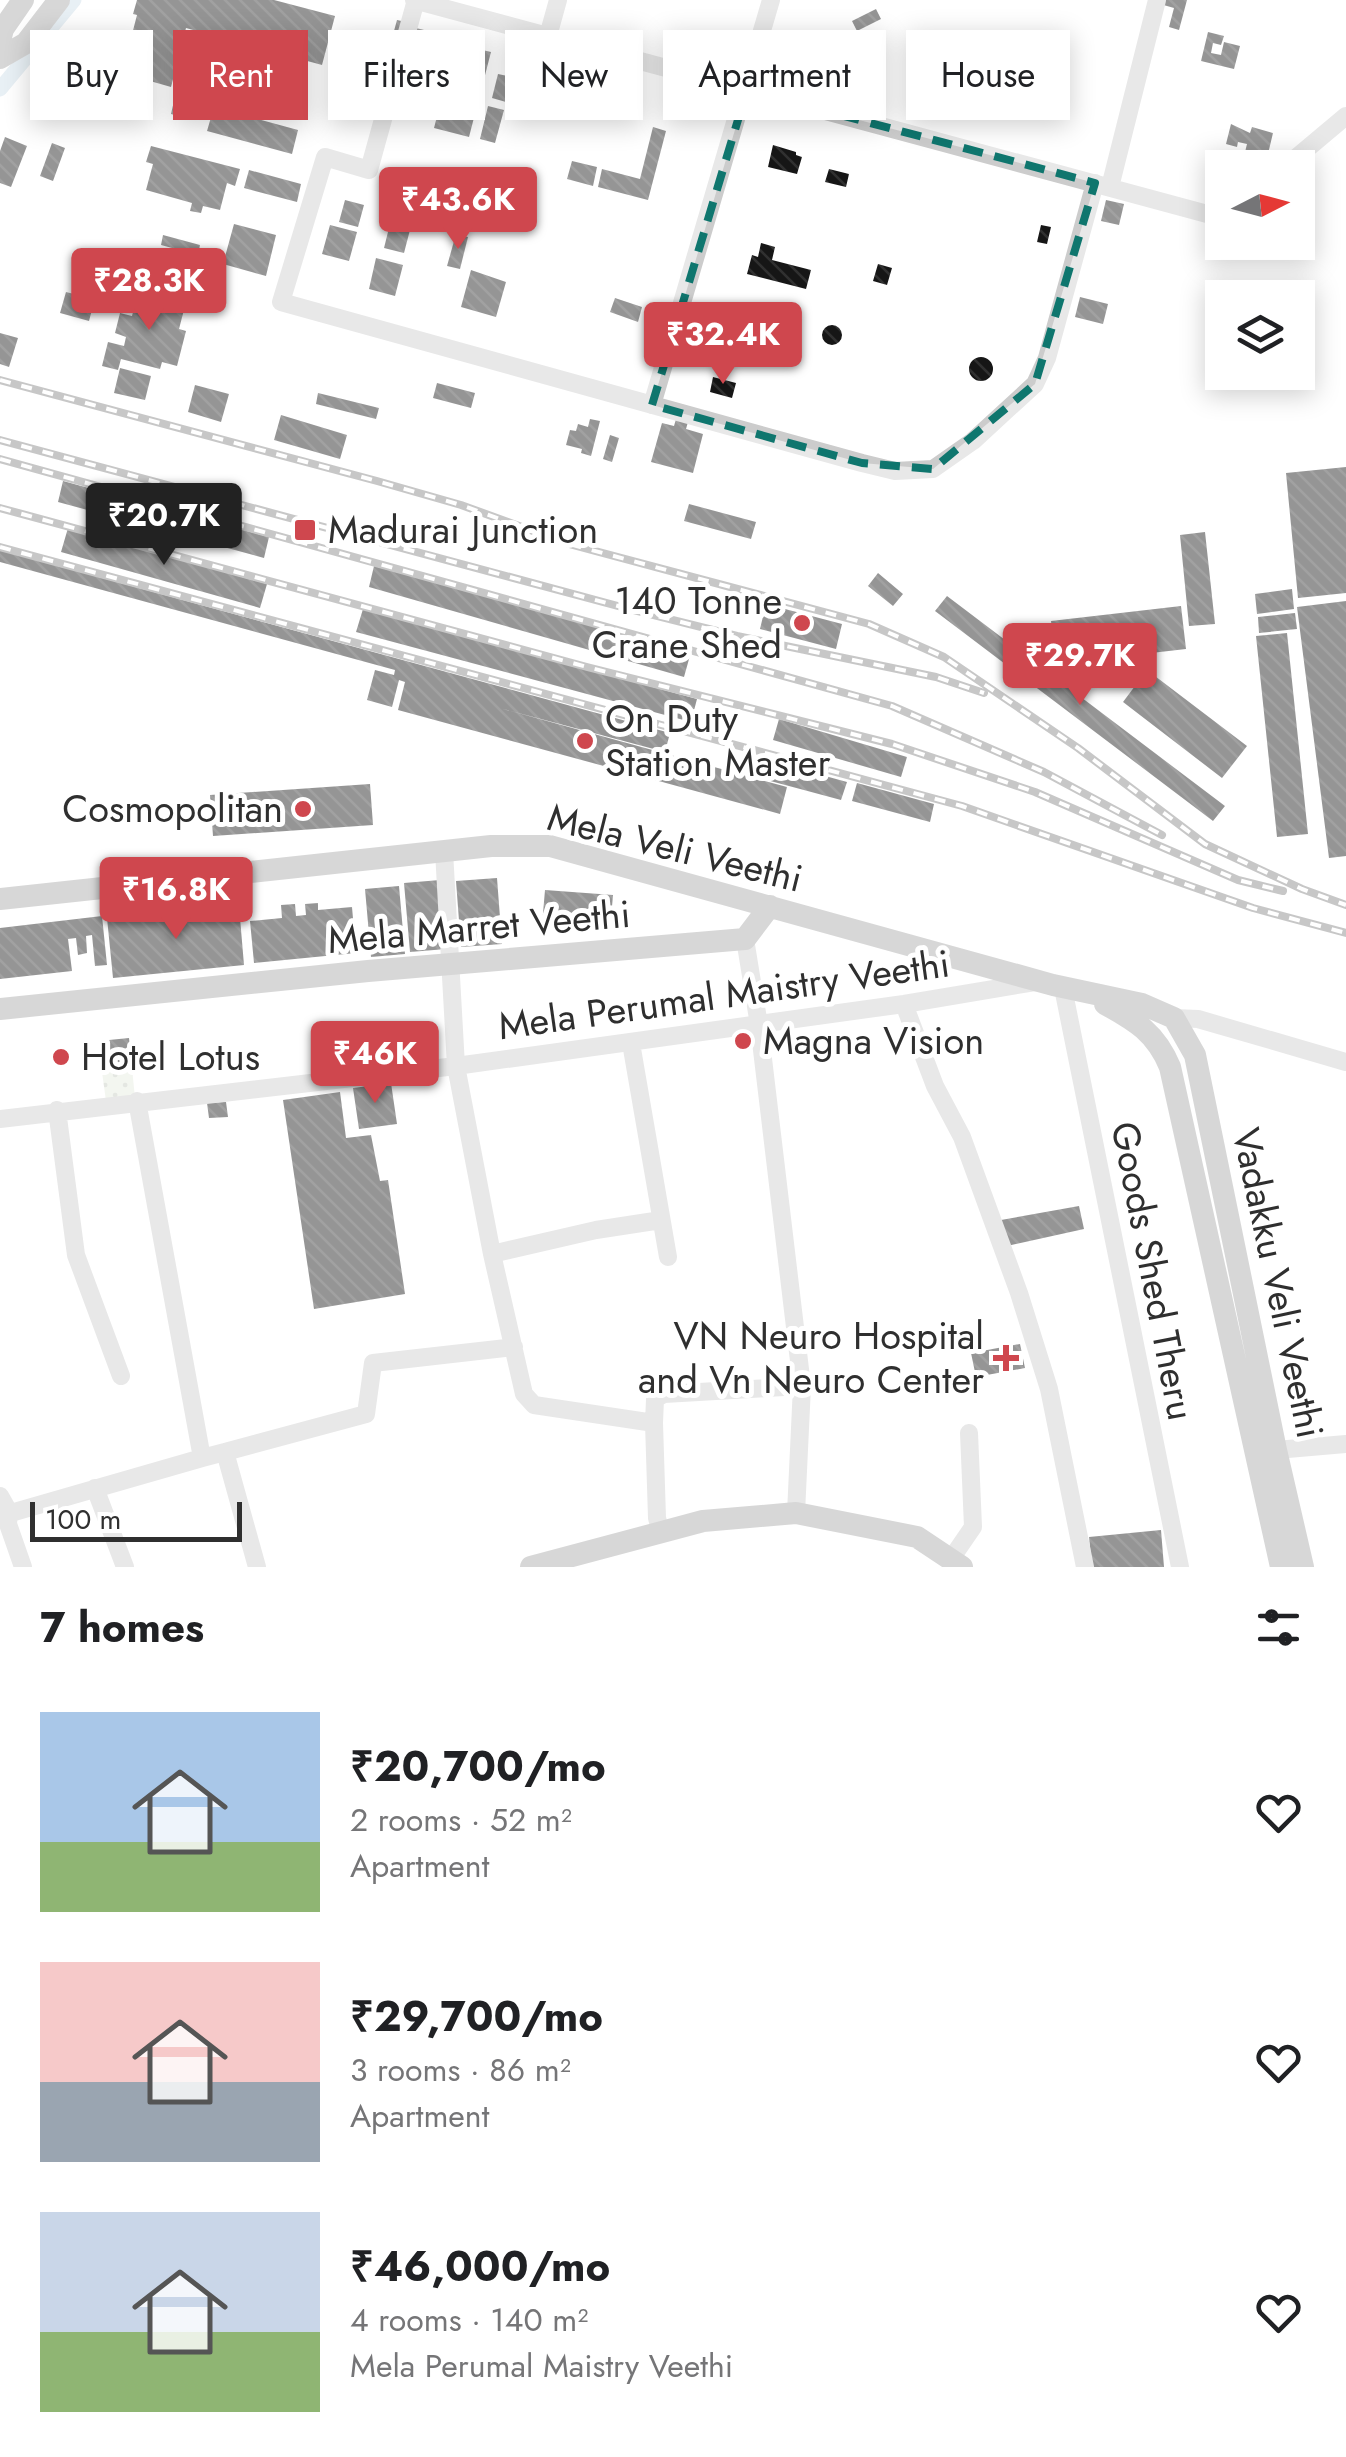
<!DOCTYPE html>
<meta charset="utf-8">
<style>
:root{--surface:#fff;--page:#f2f2f2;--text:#202124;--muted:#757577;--accent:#cf474e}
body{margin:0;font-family:Jost,sans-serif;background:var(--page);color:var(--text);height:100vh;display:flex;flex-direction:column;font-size:38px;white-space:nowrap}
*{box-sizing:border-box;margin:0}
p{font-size:32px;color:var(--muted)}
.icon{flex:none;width:55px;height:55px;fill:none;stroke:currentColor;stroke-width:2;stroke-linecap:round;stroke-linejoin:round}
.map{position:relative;height:1567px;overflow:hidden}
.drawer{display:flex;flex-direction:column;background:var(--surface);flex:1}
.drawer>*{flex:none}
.top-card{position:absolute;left:30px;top:30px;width:1288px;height:90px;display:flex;gap:20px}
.needle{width:65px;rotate:84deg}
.controls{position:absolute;left:1205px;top:150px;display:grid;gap:20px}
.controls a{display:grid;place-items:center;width:110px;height:110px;border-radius:0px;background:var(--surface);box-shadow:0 5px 25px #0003;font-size:50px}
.scale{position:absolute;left:30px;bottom:25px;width:212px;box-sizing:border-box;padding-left:10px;border:5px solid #2f2f2f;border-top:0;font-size:28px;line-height:35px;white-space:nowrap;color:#2f2f2f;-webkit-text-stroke:8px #fff;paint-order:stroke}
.price{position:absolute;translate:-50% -85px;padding:0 22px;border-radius:10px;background:var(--accent);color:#fff;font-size:32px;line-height:65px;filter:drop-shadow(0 2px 5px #0008)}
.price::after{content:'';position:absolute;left:50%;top:60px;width:30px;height:22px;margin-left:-15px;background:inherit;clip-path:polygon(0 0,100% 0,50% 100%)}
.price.active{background:#222;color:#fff}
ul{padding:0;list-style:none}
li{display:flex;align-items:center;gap:30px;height:250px;padding:0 40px}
li span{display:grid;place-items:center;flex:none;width:280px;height:200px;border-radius:0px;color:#555}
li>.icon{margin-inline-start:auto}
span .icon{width:120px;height:120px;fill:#fffc;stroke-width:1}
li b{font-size:42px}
h2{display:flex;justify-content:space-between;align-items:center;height:120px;padding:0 40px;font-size:42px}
.pill{padding:0 35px;border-radius:0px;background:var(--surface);box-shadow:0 5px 25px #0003;font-size:35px;line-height:90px}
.pill.active{background:var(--accent);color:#fff}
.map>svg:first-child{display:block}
.park{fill:url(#park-dots)}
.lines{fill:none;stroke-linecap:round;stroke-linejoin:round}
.canal{stroke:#cddde8;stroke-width:15}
.building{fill:url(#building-back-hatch)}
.minor{stroke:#ccc;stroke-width:18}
.major{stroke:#a7a7a7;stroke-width:22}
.rail-casing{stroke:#848484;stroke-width:8}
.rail{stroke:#fff;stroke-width:4;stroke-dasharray:11;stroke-linecap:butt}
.marked{fill:none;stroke:#0f766e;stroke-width:8;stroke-dasharray:20 12;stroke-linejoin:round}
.poi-dot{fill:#cf474e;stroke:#fff;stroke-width:4}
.labels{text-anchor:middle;stroke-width:10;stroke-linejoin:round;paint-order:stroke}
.poi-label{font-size:38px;fill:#2f2f2f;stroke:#fff;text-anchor:start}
.street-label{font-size:38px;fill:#2f2f2f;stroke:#fff}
</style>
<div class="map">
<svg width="1346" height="1567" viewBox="0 0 1346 1567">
<defs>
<pattern id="park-dots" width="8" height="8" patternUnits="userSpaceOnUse" patternTransform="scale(2.5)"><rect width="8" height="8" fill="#e4eade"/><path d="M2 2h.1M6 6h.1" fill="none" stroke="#c4c9bf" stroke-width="1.8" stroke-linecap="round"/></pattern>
<pattern id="building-back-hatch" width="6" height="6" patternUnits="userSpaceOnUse" patternTransform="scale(2.5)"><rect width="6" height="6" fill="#161616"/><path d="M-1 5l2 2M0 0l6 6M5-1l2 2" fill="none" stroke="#303030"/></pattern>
</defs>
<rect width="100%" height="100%" fill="#fff"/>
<!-- park -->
<path class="park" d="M132,1068L135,1098L106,1101L102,1072Z"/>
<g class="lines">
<!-- canal -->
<path class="canal" d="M0,89L74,0"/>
</g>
<!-- building -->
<path class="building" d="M137,0H274L335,16L322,65L186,28L171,87L122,73L137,15L133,14Z
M1161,0H1187L1179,30L1169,27L1174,8L1160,4Z
M876,9L881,19L857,31L852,21Z
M397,20L406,22L383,110L373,107Z
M416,28L432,32L410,115L394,111Z
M1208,32L1224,36L1221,45L1213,43L1211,53L1221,55L1224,42L1240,46L1234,69L1201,61Z
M472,36L481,39L478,49L491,52L469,137L434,128L456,43L469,46Z
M1045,36L1058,39L1054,52L1042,49Z
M863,42L871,62L857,68L849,47Z
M72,46L95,53L91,71L67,65Z
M579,51L608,58L603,78L574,70Z
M369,52L383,56L372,95L358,91Z
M958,55L977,60L972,81L952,77Z
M346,67L355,69L350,87L341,84Z
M277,68L293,72L282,114L265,110Z
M498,74L513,77L506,102L492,98Z
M174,101L193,106L190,119L171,114Z
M1040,101L1061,106L1058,119L1037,114Z
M78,102L97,108L94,118L75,112Z
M488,106L504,110L495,143L480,139Z
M214,107L298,130L292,154L207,131Z
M1231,124L1250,133L1252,127L1273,133L1267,158L1245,152L1247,144L1238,142L1237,147L1226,144Z
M653,127L666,131L648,200L598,187L602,169L640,179Z
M5,137L27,146L11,187L0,183V151Z
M52,143L65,148L53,181L40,176Z
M773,145L796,152V155L802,157L797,174L768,167Z
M151,146L240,169L235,186L227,183L220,210L203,206L201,213L190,211L192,203L146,190L153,164L146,162Z
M572,161L597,167L593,186L567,179Z
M829,169L849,174L846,187L825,182Z
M249,170L301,184L297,202L244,188Z
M345,200L364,205L358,227L339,222Z
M1106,200L1124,204L1119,225L1101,221Z
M391,220L411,226L404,253L384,248Z
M234,224L276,235L266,276L223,264Z
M330,225L357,232L349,261L322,254Z
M1041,225L1051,227L1047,244L1037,242Z
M456,234L468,237L460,269L447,266Z
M163,235L200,245L198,255L161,245Z
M761,243L775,247L772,260L811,270L806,289L747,274L752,255L758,257Z
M376,258L403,265L395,296L369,289Z
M878,264L892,268L887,285L873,281Z
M471,270L506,282L496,317L461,307Z
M93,281L99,283L89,321L60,313L66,292L89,298Z
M139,290L186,302L179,329L186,331L177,366L162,362L160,369L121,359L118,370L102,366L108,342L124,346L126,337L115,333L120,313L132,316Z
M1080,297L1108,304L1103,324L1075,317Z
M615,298L642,307L638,322L610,312Z
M688,322L697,325L691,344L682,341Z
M822 335a10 10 0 1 1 20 0a10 10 0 1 1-20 0Z
M0,333L18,338L9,367L0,364Z
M969 369a12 12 0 1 1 24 0a12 12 0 1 1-24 0Z
M120,368L151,376L145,400L114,393Z
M713,377L736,383L732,398L710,392Z
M437,383L475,393L471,408L433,398Z
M195,385L229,394L221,422L188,412Z
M318,393L379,408L376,419L316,404Z
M281,415L347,435L340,459L274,440Z
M590,419L600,421L591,456L581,453L582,449L566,445L570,430L576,431L578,424L588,427Z
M676,419L688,422L686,429L703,434L693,473L651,462L662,423L674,426Z
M610,435L619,438L612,462L603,459Z
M1346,467V593L1298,598L1286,473Z
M63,481L269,537L264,558L58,502Z
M689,504L756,522L751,539L684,521Z
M68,528L267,584L260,608L61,552Z
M1205,532L1215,624L1189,626L1180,535Z
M0,550L670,733L665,752L503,709L787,787L780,814L398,710L405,682L399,680L392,707L367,700L375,670L394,675L395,670L0,562Z
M374,566L691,652L684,677L369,587Z
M878,573L903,594L893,606L868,586Z
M1292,589L1294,609L1257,614L1255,594Z
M947,596L1225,806L1213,821L935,611Z
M1346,601V856L1329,858L1297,607Z
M766,604L842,624L836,649L760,629Z
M1181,606L1186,649L1056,664L1051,621Z
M363,609L697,699L691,722L356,632Z
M1295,613L1297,629L1259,633L1258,617Z
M1287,633L1308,834L1277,837L1256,636Z
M1147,670L1247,746L1222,778L1123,702Z
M779,719L907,757L901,777L773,740Z
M756,757L847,782L841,800L752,776Z
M857,783L934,804L930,822L852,801Z
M370,784L373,825L213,836L210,795Z
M497,878L502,944L461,947L456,881Z
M440,880L446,949L410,952L404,883Z
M399,886L405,954L371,957L365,889Z
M545,890L613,895L610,930L542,925Z
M318,903V910L352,907L356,953L254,963L250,921L282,918L281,905L295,904L296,916L306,915L305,904Z
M239,906L244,965L113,978L107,918Z
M102,916L107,965L95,966L92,935L86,936L87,953L78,955L76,938L68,939L72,971L0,979V928Z
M129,1038L132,1068L102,1072L99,1041Z
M391,1083L397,1124L359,1129L353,1088Z
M340,1092L346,1138L371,1135L380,1181L388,1180L405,1294L314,1309L283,1100Z
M226,1102L228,1117L209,1118L207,1103Z
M1079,1206L1084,1229L1007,1246L1001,1220Z
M1020,1344L1025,1368L976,1377L971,1353Z
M1161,1530L1164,1567H1092L1089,1537Z"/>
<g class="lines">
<!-- minor -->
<path class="minor" d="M414,0L1222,218
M416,0L369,170L325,157L281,302L862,463L895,471L933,469L973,441L1035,384L1047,358L1095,183
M548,36L558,0
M1284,168L1346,116
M1110,187L1157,0
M652,405L771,0
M444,851L456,1066L492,1254L524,1394L534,1405L654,1423L657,1518L661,1533
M745,939L759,1025L802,1386L796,1513
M1063,988L1180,1567
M904,1004L935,1086L962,1137L1019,1293L1049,1389L1085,1567
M1174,1018L1198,1019L1346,1062
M631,1043L668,1257
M137,1101L202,1458L225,1452L257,1567
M57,1110L76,1255L121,1376
M0,1119L456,1066L904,1004L1035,982
M492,1254L596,1230L661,1220
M654,1423L655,1399L664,1394L802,1386
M1276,1450L1346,1444
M225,1452L366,1414L373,1363L514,1347
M95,1488L125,1567
M0,1496L9,1512L8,1524L23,1567
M0,1516L202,1458
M951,1559L973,1527L969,1433"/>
<!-- major -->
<path class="major" d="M0,41L3,29L23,0
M0,58L26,43L59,0
M0,899L491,846H550L1053,985L1142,1004L1174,1018
M1105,1004C1136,1021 1156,1033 1170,1067L1281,1567
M0,1009L368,971L745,939L770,906
M1174,1018L1195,1055L1276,1450L1303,1567
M531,1567L703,1521L796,1513L917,1537L962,1567"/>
<!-- rail casing -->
<g class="rail-casing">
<path id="rail" d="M0,380L377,481L461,505L569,544L869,624L944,657L1078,748L1205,844L1302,889L1346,905
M0,440L629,609L737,636L936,677L984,693
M0,459L892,706L1044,772L1162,835
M0,508L587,667L892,744L1035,792L1238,880L1283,891
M0,547L962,806L1253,908L1346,933"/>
</g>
<!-- rail -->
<use href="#rail" class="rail"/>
</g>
<!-- marked area -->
<path d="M0 0H1346V1567H0ZM747,90L1095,183L1035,384L933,469L862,463L652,405Z" fill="#fff" fill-opacity=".55" fill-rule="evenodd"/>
<path class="marked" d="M747,90L1095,183L1035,384L933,469L862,463L652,405Z"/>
<!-- markers -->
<g class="poi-dot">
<rect x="293" y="518" width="24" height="24" rx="5"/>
<circle cx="802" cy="623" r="10"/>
<circle cx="585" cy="741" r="10"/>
<circle cx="303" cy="809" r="10"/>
<circle cx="743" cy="1041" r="10"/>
<circle cx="61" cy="1057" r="10"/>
<path d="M1001 1343h10v10h10v10h-10v10h-10v-10h-10v-10h10z"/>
</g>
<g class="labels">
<!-- poi labels -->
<g class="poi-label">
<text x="328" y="543">Madurai Junction</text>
<text x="782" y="614" text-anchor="end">140 Tonne<tspan x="782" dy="44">Crane Shed</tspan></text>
<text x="605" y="732">On Duty<tspan x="605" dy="44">Station Master</tspan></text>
<text x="283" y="822" text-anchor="end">Cosmopolitan</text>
<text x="763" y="1054">Magna Vision</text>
<text x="81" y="1070">Hotel Lotus</text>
<text x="984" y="1349" text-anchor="end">VN Neuro Hospital<tspan x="984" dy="44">and Vn Neuro Center</tspan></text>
</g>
<!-- street labels -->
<g class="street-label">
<text transform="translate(675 848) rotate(14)" y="13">Mela Veli Veethi</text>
<text transform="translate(479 927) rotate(-5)" y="13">Mela Marret Veethi</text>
<text transform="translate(724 995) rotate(-8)" y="13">Mela Perumal Maistry Veethi</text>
<text transform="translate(1153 1271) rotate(79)" y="13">Goods Shed Theru</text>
<text transform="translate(1278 1283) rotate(78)" y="13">Vadakku Veli Veethi</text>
</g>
</g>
</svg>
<div class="controls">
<a><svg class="needle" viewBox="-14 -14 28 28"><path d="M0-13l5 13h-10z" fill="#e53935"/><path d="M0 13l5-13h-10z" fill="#757577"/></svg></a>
<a><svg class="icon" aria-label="layers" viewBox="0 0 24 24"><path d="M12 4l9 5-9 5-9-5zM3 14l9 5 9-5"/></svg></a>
</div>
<div class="scale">100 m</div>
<b class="price" style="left:458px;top:252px">₹43.6K</b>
<b class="price" style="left:149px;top:333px">₹28.3K</b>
<b class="price" style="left:723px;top:387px">₹32.4K</b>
<b class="price active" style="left:164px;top:568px">₹20.7K</b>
<b class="price" style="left:1080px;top:708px">₹29.7K</b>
<b class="price" style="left:176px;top:942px">₹16.8K</b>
<b class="price" style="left:375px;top:1106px">₹46K</b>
<div class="top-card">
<a class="pill">Buy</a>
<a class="pill active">Rent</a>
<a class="pill">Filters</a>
<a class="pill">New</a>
<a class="pill">Apartment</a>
<a class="pill">House</a>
</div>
</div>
<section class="drawer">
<h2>7 homes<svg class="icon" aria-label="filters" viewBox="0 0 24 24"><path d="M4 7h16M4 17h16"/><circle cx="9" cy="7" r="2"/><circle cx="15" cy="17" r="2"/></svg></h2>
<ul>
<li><span style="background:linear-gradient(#a9c7e8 65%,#8fb573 0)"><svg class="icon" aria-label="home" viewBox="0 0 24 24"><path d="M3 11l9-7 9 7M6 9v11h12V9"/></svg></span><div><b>₹20,700/mo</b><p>2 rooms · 52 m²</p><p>Apartment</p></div><svg class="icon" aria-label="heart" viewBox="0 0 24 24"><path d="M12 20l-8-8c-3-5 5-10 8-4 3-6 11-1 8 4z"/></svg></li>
<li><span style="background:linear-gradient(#f6c9c9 60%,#9aa5b1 0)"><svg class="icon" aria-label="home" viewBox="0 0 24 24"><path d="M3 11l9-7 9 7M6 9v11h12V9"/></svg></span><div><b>₹29,700/mo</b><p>3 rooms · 86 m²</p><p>Apartment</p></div><svg class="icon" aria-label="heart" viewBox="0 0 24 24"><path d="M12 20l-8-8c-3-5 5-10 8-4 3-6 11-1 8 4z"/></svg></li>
<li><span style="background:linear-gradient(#c9d6e8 60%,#8fb573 0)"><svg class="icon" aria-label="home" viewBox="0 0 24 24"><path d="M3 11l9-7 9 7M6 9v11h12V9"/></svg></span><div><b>₹46,000/mo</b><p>4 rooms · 140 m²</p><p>Mela Perumal Maistry Veethi</p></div><svg class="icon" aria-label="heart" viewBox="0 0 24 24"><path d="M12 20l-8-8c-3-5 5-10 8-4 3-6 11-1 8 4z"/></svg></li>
</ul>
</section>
